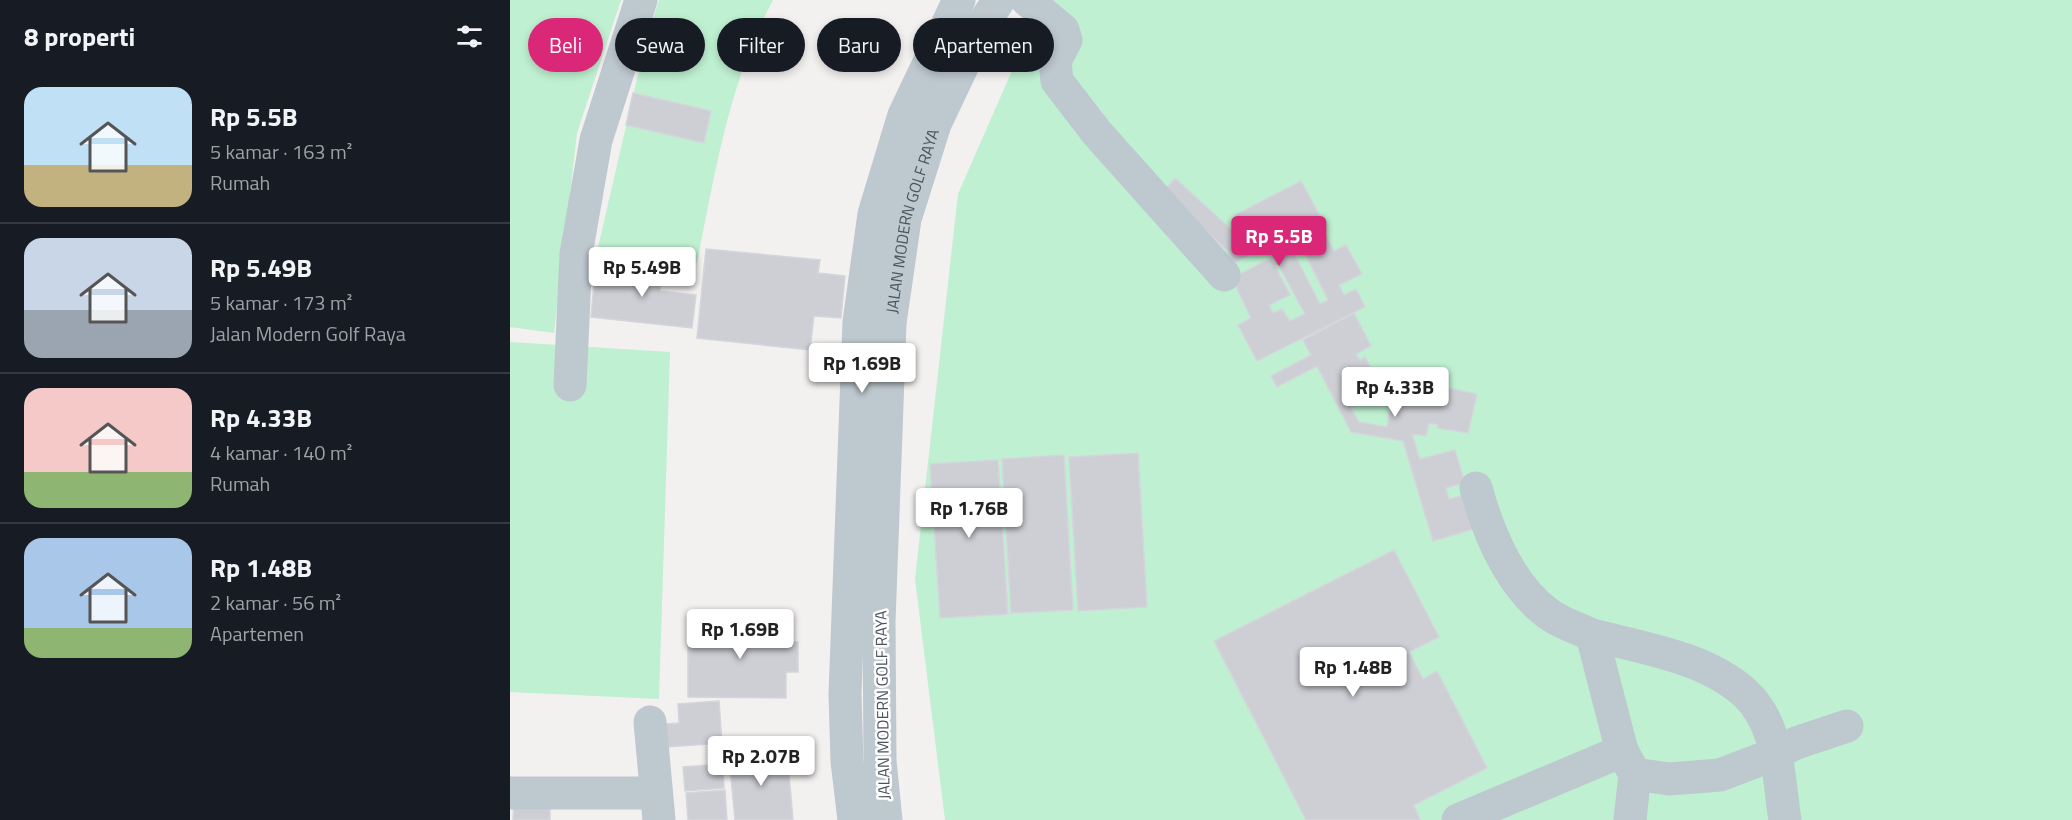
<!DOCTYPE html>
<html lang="id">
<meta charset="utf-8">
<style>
:root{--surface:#171b24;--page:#242831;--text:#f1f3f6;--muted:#9ea1a6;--line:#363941;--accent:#db2777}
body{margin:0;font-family:"Titillium Web",sans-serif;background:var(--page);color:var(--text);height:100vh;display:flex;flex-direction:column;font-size:22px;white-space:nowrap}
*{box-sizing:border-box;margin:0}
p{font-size:20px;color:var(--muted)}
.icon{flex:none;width:33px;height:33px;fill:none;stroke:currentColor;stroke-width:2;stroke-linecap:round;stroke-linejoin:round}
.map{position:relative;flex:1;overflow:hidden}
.drawer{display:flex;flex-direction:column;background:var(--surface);width:510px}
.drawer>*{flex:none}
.banner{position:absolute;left:18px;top:18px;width:570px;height:54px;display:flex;gap:12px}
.price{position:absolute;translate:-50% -51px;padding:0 14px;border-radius:6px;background:#fff;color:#222;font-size:20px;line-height:39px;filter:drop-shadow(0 2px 3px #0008)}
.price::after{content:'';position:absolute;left:50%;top:36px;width:18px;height:14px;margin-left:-9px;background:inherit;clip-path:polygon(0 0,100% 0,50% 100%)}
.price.selected{background:var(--accent);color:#fff}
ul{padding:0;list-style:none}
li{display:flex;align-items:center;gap:18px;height:150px;padding:0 24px}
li+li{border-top:2px solid var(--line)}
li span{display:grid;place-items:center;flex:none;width:168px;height:120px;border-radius:18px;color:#555}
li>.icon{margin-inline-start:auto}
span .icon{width:72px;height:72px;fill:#fffc;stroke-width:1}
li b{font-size:26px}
h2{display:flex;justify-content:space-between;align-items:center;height:72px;padding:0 24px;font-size:26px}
.chip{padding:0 21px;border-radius:27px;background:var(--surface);box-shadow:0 3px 9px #0003;font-size:21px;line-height:54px}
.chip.selected{background:var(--accent);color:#fff}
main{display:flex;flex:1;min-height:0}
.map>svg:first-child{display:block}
.green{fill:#bff0d1}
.building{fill:#cdcfd5;stroke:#d4d6dc;stroke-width:1.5}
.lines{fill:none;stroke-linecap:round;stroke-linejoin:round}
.minor{stroke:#bec8cf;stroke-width:33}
.labels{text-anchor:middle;stroke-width:5;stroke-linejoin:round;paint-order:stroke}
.street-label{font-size:16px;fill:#48545e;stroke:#fff}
</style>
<main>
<section class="drawer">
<h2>8 properti<svg class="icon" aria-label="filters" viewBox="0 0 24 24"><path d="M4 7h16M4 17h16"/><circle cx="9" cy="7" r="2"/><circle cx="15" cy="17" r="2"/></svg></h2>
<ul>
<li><span style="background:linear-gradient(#bfe0f5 65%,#c2b280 0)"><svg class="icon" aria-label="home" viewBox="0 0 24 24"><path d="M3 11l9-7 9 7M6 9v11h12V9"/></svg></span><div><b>Rp 5.5B</b><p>5 kamar · 163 m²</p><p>Rumah</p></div></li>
<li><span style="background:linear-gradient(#c9d6e8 60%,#9aa5b1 0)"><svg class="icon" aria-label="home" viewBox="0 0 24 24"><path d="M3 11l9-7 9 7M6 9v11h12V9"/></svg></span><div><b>Rp 5.49B</b><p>5 kamar · 173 m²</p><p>Jalan Modern Golf Raya</p></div></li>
<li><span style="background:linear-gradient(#f6c9c9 70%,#8fb573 0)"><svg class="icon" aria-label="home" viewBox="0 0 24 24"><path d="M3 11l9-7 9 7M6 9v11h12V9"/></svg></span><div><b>Rp 4.33B</b><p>4 kamar · 140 m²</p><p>Rumah</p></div></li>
<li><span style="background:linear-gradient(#a9c7e8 75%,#8fb573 0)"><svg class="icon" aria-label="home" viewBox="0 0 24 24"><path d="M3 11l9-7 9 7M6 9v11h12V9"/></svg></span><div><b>Rp 1.48B</b><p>2 kamar · 56 m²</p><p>Apartemen</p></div></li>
</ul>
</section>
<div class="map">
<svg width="1562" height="820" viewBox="0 0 1562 820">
<rect width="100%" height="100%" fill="#f3f0f0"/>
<!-- green -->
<path class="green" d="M0,0H111L67,133L44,333L0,327Z
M149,0H263C219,82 205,173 187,263L86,256L136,40Z
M533,0H1562V820H435L405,579L448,194Z
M0,342L160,352L149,699L0,692Z"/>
<!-- building -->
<path class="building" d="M123,93L201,111L194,143L116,125Z
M665,178L724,232L733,225L725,215L791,181L810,216L774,234L810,304L818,300L790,244L815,233L824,251L836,245L852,274L829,285L834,295L846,289L855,307L747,361L728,325L741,318L722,278L761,258L780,295L759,305L763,313L772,309L780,321L795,314L758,246L724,263L718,251L653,192Z
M196,249L310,260L308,273L335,276L331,318L304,316L300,350L187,338Z
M104,260L153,265L150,291L186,295L182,328L81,317L84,284L101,286Z
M844,313L861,346L846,354L850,360L855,357L873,391L841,408L849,422L877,427L884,385L925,395L923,405L928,406L934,387L967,394L958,433L927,428L928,425L919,423L916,436L902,434L910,459L945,450L955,483L936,488L939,499L954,495L964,529L923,541L893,441L841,432L807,366L767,387L761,376L801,355L793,340Z
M628,453L637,607L568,611L559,457Z
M554,455L563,610L501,613L492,459Z
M488,460L498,614L430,618L420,464Z
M884,550L929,637L899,652L913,679L927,671L977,768L904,805L910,820H796L704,641Z
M178,623H276V641L288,642V672H276V698L178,697Z
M209,701L212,743L157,747L155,724L169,723L168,704Z
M277,751L283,820H225L219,756Z
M213,764L214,788L175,791L173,767Z
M215,790L217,820H178L176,793Z
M4,803L40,804V820H3Z"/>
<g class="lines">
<!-- minor -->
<g class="minor">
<path d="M517,0L553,30L556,40L545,61L547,81L587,133L714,275"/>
<path d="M60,385L66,254L86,140L131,0"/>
<path d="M966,488C978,532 999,583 1036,612C1048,622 1067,628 1082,635L1112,751L1125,774L1159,779L1210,775L1265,754L1286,743L1337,726"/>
<path d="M1082,635C1132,648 1196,657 1236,694C1248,705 1257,723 1262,738C1269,759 1271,796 1275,820"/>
<path d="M140,722L149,820"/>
<path d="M0,793H146"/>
<path d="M344,820L337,761L335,694L349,322L364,214L394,115L449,0"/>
<path id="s1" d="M376,820L370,761L369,622L380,323L395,219L425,124L471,27L489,0"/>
<path d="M948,820L1112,751"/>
<path d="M1120,820L1125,774"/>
</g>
</g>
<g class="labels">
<!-- street labels -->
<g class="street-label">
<text dy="6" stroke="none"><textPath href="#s1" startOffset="602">JALAN MODERN GOLF RAYA</textPath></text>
<text transform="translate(372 705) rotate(-91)" y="6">JALAN MODERN GOLF RAYA</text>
</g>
</g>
</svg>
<b class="price selected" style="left:769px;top:267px">Rp 5.5B</b>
<b class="price" style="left:132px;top:298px">Rp 5.49B</b>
<b class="price" style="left:352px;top:394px">Rp 1.69B</b>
<b class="price" style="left:885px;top:418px">Rp 4.33B</b>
<b class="price" style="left:459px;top:539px">Rp 1.76B</b>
<b class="price" style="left:230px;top:660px">Rp 1.69B</b>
<b class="price" style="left:843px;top:698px">Rp 1.48B</b>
<b class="price" style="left:251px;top:787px">Rp 2.07B</b>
<div class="banner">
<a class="chip selected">Beli</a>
<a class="chip">Sewa</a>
<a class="chip">Filter</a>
<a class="chip">Baru</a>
<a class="chip">Apartemen</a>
</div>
</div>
</main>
